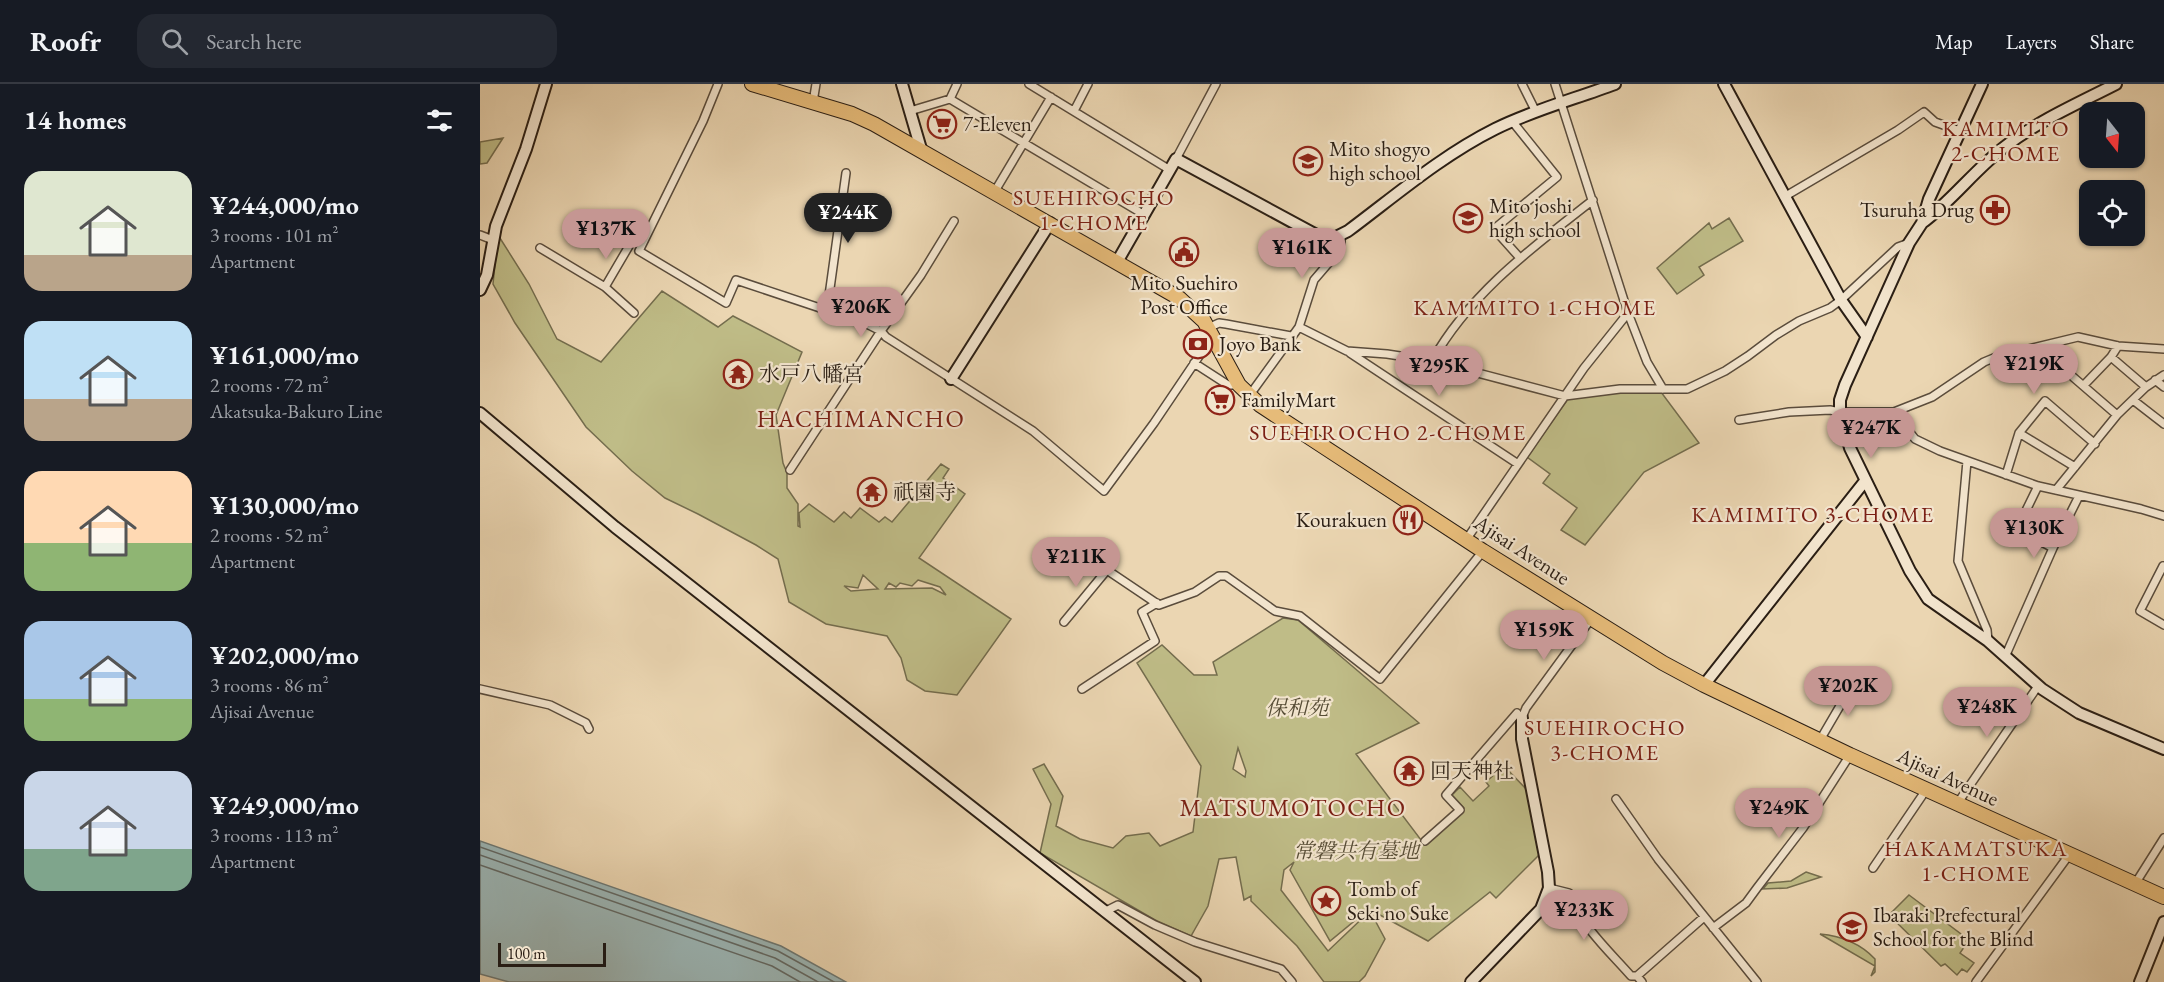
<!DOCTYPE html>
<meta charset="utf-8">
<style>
:root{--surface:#171b24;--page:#242831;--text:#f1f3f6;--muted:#9ea1a6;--line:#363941;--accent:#c59692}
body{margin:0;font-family:"EB Garamond","Noto Serif JP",serif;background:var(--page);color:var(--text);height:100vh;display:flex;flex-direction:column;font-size:22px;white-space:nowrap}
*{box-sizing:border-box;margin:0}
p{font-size:20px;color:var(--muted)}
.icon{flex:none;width:33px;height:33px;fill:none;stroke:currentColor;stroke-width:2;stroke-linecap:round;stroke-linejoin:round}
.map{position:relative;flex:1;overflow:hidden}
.drawer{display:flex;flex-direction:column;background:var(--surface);width:480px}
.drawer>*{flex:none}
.needle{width:39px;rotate:163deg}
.fabs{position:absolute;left:1599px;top:18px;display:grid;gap:12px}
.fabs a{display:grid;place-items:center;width:66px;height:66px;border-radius:12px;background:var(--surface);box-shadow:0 2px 4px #0004;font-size:30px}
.scale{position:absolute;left:18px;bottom:15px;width:108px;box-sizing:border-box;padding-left:6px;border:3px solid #2a1e14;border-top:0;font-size:16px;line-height:21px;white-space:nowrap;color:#2a1e14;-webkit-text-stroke:4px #f2e4cd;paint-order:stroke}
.price{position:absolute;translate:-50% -51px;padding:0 14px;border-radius:21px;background:var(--accent);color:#111;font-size:20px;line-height:39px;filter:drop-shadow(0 2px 3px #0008)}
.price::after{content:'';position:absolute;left:50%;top:36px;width:18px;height:14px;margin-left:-9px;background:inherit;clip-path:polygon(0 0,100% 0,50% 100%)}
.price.selected{background:#222;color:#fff}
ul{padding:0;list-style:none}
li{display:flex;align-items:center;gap:18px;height:150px;padding:0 24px}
li span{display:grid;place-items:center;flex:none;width:168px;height:120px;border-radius:18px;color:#555}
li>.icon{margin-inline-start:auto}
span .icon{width:72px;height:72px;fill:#fffc;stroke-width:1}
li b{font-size:26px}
h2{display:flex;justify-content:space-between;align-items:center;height:72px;padding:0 24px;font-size:26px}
header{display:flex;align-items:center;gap:36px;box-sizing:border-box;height:84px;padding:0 30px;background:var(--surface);border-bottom:2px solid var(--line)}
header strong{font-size:28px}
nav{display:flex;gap:33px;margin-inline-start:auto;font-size:21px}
.search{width:420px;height:54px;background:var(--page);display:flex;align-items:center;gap:15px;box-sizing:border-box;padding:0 21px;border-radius:18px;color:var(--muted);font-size:22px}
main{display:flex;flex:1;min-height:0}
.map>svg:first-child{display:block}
.green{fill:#bfbc87;stroke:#746d4e;stroke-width:1.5;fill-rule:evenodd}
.water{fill:#9cb7b7;stroke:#6e7a76;stroke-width:1.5}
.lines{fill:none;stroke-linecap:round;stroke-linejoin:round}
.shore{stroke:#636a66;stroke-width:1.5}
.street-casing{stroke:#5a4c3c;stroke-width:10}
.secondary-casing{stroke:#2a1e14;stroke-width:14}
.highway-casing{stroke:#2a1e14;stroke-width:16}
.street{stroke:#f2e4cd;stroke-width:7}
.secondary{stroke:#f2e4cd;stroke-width:10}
.highway{stroke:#e6bb79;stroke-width:14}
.labels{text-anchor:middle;stroke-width:4.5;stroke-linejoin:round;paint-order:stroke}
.poi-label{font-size:21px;fill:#2a1e14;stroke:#f2e4cd;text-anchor:start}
.street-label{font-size:21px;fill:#2a1e14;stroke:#f2e4cd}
.park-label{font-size:21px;font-style:italic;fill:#574d36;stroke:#f2e4cd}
.neighbourhood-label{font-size:22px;letter-spacing:1.5px;fill:#7a1f14;stroke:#f2e4cd}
.quarter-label{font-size:24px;letter-spacing:1.5px;fill:#7a1f14;stroke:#f2e4cd}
</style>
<header>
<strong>Roofr</strong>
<div class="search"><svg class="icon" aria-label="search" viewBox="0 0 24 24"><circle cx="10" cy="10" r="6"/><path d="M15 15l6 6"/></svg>Search here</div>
<nav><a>Map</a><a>Layers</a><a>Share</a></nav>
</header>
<main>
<section class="drawer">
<h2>14 homes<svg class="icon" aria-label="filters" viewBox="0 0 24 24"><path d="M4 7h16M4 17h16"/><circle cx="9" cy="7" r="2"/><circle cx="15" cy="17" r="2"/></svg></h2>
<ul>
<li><span style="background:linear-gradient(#dfe7d0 70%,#b9a48a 0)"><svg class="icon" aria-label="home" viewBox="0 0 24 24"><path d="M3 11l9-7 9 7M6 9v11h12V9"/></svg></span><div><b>¥244,000/mo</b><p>3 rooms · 101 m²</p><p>Apartment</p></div></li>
<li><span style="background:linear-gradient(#bfe0f5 65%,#b9a48a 0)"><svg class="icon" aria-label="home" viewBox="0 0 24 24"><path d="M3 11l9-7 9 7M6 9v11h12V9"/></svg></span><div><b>¥161,000/mo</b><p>2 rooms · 72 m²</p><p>Akatsuka-Bakuro Line</p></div></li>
<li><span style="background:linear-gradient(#ffd9b3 60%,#8fb573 0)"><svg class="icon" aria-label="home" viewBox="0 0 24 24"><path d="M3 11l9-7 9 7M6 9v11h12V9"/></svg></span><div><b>¥130,000/mo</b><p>2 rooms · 52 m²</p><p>Apartment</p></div></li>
<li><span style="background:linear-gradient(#a9c7e8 65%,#8fb573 0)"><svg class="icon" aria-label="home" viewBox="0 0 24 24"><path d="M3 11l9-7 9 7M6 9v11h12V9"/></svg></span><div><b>¥202,000/mo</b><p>3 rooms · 86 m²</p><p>Ajisai Avenue</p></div></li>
<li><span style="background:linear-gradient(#c9d6e8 65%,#7fa58c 0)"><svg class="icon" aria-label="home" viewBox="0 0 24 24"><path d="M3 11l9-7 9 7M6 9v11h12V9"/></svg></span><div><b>¥249,000/mo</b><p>3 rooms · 113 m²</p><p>Apartment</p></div></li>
</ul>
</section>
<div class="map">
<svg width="1684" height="898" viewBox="0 0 1684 898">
<rect width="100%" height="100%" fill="#ebd6b2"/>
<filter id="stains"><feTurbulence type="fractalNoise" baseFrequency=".00333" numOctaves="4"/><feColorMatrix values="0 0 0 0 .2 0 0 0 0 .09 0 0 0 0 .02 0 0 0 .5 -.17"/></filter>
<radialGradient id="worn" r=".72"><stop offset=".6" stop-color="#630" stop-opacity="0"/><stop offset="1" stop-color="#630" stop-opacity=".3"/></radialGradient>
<!-- green -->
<path class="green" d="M23,54L7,79L0,80V58Z
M1249,134L1263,157L1219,183L1224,191L1197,210L1177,184L1229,139L1232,145Z
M18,151L49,200L77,255L121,278L182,207L238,243L253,232L322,268L296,331L303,379L307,389V404L318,420V442L320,443L319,429L329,420L354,438L364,428L371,434L380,424L399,438L405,433L412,438L461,380L469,385L463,394L485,410L439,474L531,535L477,611L445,607L427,596L421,574L407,552L346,540L309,518L298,475L276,461L218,430L185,414L152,387L106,343L35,239L13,200ZM383,491L398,505L371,507L364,502L378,504ZM438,496L460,503L466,511L452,504L405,505L409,499L416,503L420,499L432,502Z
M1127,308H1181L1219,359L1164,388L1105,461L1081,446L1097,424L1063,399L1070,390L1047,373L1088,315Z
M803,534L818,536L939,639L876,670L944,760L984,724L972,711L980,703L993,717L1009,702L1006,698L1024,682L1049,708L1060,770L1016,814L1010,808L948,857L889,825L850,857L810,786L814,778L804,786L801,806L848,867L890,827L905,855L885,892L879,898H844L817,862L771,817V812L764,816L756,773L739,775L728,822L711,852L675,836L560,769L571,720L553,685L564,680L583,712L576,742L600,755L633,764L646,752L669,749L680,762L713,748L721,682L657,579L682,561L714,591H737L733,578ZM758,664L766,687L765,693L753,685Z
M1326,788L1341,793L1307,804L1283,805L1288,799L1311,797Z
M1429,811L1489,856L1480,869L1494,879L1487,888L1482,885L1477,891L1465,880L1461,882L1409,831Z
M1340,850C1362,852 1380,859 1395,875V888L1391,892L1395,882Z"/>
<!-- water -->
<path class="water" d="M0,757L301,862L366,898H29L0,890Z"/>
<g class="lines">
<!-- shore -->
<path class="shore" d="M0,763L298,867L354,898
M0,771L295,874L338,898
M0,781L292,882L320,898"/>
<!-- street casing -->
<g class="street-casing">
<path id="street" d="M238,0L223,37L159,167L246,219L256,196L385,239L401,247L406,253L553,347L624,407L674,339L732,253
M549,0L690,86
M1042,0L1056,28
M1075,0L1148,229L1167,278L1183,305
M470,15L663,130
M333,18L336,0
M430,27L470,15L477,0
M594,27L608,0
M1032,37L1077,93L1014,145L1040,174
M696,75L736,0
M515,107L571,13
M1304,113L1418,46L1444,28L1455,38L1480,47
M0,151L13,156
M60,164L125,203L154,229
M125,203L149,162
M347,226L366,89
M819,243L867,267L907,270L952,277L1085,312L1140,305H1207L1245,287L1268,272L1296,251L1319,237L1350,224L1361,216L1418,163L1429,159
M728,244L739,239L746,240L811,252
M870,269L1038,380
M1631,273L1666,303
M952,277C990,209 1053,163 1113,116
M714,279L748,301H759
M1593,293L1637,331
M1675,296L1684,303
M1604,301L1631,273L1638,262
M769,312L819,243L834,196L852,175L861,159V151
M1653,316L1684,340
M1414,328L1435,355L1460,367L1558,402L1661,425L1684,432
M1259,336L1309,328L1350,326L1360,328H1414L1452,313L1504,278L1516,273L1598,253L1638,262L1684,265
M1539,349L1595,383
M1487,377L1478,477L1507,546L1508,557
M310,386L401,247L441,191L474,137
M1526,391L1539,349L1565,317L1615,360
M1576,406L1637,331L1666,303L1684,291
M986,456L1104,284L1148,229
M1573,464L1599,412
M1684,483L1683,482L1660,527L1684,541
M584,538L627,486L679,521L715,508L739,492H746L795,527L820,532L900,595L1003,467
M1525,573L1573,464L1537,445L1558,402
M0,605L70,621L106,639L109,645
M602,605L675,557L662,528L677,519
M1042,634L1046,624L1111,535
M1340,656L1364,615L1381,597
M1136,715L1178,775L1277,898
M1477,720L1558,602
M945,757L980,726L966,711L1037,629
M1393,784L1446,706
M1655,800L1684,754
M1069,804L1089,809C1101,842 1129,867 1151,892H1157L1162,898
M624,828L638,821L675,841L715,858L801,885L812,898
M1233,844L1266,819L1277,804L1323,744L1370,671
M1157,892L1224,833
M1496,898L1589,771"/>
</g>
<!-- secondary casing -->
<g class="secondary-casing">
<path id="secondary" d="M422,0L441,65
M1244,0L1361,216L1387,253
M1502,0L1449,115L1442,139L1429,159L1365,301L1360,316V328L1370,364L1430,487L1448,515L1508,557L1562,605L1599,629L1684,665
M1442,139C1473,116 1496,84 1527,61C1560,36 1599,19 1636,0
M637,178L696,75L840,153H856L868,147C915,112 961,72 1015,45C1053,26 1095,15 1135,0
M0,206L7,191L16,142L46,65L66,0
M471,295L570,139
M0,329L135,443L715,898
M1224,601L1385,397
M991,898L1061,825L1069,804L1068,788L1042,655V634
M1660,898L1684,838"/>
</g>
<!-- highway casing -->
<g class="highway-casing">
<path id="highway" d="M272,0L372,30L394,40L699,214L724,237L759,301L780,321L1003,467L1183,579L1224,601L1370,671L1684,813"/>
</g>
<!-- street -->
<use href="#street" class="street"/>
<!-- secondary -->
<use href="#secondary" class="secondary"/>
<!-- highway -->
<use href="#highway" class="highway"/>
</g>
<!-- icons -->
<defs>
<g id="supermarket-ring" transform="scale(1.5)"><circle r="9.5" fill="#f2e4cd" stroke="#8f2418" stroke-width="1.5"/><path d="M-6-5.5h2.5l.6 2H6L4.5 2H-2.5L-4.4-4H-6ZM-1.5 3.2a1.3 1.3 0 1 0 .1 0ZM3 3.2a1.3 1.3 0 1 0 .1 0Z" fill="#8f2418"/></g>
<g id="school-ring" transform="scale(1.5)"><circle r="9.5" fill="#f2e4cd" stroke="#8f2418" stroke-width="1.5"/><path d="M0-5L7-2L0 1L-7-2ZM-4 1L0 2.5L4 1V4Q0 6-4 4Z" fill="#8f2418"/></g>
<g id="pharmacy-ring" transform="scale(1.5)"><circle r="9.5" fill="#f2e4cd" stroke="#8f2418" stroke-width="1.5"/><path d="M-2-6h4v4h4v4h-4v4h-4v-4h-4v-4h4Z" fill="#8f2418"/></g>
<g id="civic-ring" transform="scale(1.5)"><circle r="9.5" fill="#f2e4cd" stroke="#8f2418" stroke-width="1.5"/><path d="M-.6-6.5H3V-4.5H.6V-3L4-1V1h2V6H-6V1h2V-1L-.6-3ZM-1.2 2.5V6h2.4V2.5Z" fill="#8f2418"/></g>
<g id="bank-ring" transform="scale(1.5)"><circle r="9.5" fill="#f2e4cd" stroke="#8f2418" stroke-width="1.5"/><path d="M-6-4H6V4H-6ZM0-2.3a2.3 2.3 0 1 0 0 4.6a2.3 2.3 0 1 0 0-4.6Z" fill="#8f2418"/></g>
<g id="temple-ring" transform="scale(1.5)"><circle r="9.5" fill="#f2e4cd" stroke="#8f2418" stroke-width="1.5"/><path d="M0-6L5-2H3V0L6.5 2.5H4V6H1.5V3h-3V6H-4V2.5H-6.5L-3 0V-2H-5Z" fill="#8f2418"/></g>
<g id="restaurant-ring" transform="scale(1.5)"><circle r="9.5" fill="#f2e4cd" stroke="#8f2418" stroke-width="1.5"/><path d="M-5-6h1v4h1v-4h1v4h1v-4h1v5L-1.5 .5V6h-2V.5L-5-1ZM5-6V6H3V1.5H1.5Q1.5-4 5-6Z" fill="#8f2418"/></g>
<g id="sight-ring" transform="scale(1.5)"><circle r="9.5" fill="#f2e4cd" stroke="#8f2418" stroke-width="1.5"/><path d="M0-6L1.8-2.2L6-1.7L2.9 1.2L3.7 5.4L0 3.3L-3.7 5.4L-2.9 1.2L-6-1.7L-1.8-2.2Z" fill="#8f2418"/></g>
</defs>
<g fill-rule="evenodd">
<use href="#supermarket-ring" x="462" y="40"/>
<use href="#school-ring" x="828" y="77"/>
<use href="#pharmacy-ring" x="1515" y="126"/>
<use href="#school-ring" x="988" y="134"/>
<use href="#civic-ring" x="704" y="168"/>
<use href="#bank-ring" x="718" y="260"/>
<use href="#temple-ring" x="258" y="290"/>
<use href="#supermarket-ring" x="740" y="316"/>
<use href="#temple-ring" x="392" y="408"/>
<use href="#restaurant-ring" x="928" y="436"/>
<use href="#temple-ring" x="929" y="687"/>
<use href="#sight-ring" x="846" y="817"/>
<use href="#school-ring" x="1372" y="843"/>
</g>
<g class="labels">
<!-- poi labels -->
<g class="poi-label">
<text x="483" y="47">7-Eleven</text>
<text x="849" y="72">Mito shogyo<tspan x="849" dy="24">high school</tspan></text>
<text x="1009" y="129">Mito joshi<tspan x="1009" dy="24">high school</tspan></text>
<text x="1494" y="133" text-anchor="end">Tsuruha Drug</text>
<text x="704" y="206" text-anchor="middle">Mito Suehiro<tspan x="704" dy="24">Post Office</tspan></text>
<text x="739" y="267">Joyo Bank</text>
<text x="279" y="297">水戸八幡宮</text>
<text x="761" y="323">FamilyMart</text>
<text x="413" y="415">祇園寺</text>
<text x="907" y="443" text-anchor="end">Kourakuen</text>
<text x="950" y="694">回天神社</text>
<text x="867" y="812">Tomb of<tspan x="867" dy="24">Seki no Suke</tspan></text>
<text x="1393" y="838">Ibaraki Prefectural<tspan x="1393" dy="24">School for the Blind</tspan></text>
</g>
<!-- street labels -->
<g class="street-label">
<text transform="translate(1042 466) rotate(33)" y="7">Ajisai Avenue</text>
<text transform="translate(1468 693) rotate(25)" y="7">Ajisai Avenue</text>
</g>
<!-- park labels -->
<g class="park-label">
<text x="817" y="631">保和苑</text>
<text x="876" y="774">常磐共有墓地</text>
</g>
<!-- neighbourhood labels -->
<g class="neighbourhood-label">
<text x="1526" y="52">KAMIMITO<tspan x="1526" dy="25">2-CHOME</tspan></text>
<text x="614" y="121">SUEHIROCHO<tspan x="614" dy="25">1-CHOME</tspan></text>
<text x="1055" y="231">KAMIMITO 1-CHOME</text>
<text x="908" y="356">SUEHIROCHO 2-CHOME</text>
<text x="1333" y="438">KAMIMITO 3-CHOME</text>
<text x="1125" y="651">SUEHIROCHO<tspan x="1125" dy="25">3-CHOME</tspan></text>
<text x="1496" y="772">HAKAMATSUKA<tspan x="1496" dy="25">1-CHOME</tspan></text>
</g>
<!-- quarter labels -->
<g class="quarter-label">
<text x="381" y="343">HACHIMANCHO</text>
<text x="813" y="732">MATSUMOTOCHO</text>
</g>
</g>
<rect width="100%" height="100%" filter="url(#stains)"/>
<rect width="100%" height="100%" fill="url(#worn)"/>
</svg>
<div class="fabs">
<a><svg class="needle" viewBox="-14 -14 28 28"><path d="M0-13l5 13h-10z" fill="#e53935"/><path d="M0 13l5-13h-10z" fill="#9ea1a6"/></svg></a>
<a><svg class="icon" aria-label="locate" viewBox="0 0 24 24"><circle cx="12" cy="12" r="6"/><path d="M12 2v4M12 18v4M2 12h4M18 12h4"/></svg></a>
</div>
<div class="scale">100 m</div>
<b class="price selected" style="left:368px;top:160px">¥244K</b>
<b class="price" style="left:126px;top:176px">¥137K</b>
<b class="price" style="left:822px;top:195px">¥161K</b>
<b class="price" style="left:381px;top:254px">¥206K</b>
<b class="price" style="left:1554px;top:311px">¥219K</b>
<b class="price" style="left:959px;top:313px">¥295K</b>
<b class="price" style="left:1391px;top:375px">¥247K</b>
<b class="price" style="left:1554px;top:475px">¥130K</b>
<b class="price" style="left:596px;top:504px">¥211K</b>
<b class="price" style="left:1064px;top:577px">¥159K</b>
<b class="price" style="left:1368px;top:633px">¥202K</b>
<b class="price" style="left:1507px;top:654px">¥248K</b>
<b class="price" style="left:1299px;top:755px">¥249K</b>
<b class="price" style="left:1104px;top:857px">¥233K</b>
</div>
</main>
